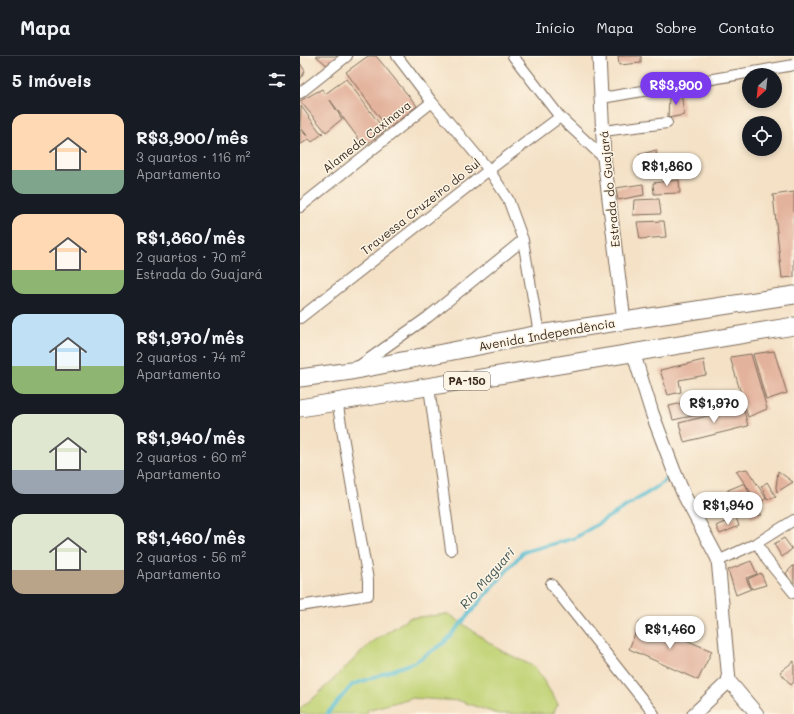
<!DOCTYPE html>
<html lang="pt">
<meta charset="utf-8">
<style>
:root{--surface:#171b24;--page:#20242c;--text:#f1f3f6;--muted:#9ea1a6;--line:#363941;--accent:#7c3aed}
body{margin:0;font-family:Mali,sans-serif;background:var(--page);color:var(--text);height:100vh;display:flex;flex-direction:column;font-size:15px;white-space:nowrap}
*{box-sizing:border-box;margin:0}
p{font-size:13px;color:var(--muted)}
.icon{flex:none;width:22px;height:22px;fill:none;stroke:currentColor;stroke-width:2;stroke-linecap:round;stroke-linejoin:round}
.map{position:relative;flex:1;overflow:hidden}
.drawer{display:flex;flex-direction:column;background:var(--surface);width:300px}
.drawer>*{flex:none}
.needle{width:26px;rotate:207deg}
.tools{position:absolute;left:442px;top:12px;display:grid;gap:8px}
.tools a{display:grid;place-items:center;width:40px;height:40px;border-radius:50%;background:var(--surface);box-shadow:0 2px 6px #0003;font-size:20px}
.price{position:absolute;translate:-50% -34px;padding:0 9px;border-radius:14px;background:#fff;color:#222;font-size:13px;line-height:26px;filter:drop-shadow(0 1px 2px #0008)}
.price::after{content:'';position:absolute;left:50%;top:24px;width:12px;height:9px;margin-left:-6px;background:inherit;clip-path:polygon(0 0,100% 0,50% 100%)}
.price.active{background:var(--accent);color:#fff}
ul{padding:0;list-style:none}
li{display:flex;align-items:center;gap:12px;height:100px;padding:0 12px}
li span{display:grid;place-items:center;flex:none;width:112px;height:80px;border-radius:12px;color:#555}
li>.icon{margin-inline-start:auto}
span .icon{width:48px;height:48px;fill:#fffc;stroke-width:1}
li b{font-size:17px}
h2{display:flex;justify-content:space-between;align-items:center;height:48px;padding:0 12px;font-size:17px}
header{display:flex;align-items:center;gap:24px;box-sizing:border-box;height:56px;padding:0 20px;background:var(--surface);border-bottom:1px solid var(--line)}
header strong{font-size:19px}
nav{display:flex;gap:22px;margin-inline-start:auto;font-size:14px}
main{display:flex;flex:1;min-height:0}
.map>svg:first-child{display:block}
.green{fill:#c1d376;stroke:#7e7e4a}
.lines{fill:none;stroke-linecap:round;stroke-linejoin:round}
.stream{stroke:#56bed3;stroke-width:3.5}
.building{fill:#e3b29c}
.minor-casing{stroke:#7c6a59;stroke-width:12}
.tertiary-casing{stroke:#7c6a59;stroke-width:15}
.primary-casing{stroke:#7c6a59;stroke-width:19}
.minor{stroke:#fff;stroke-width:10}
.tertiary{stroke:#fff;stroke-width:13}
.primary{stroke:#fff;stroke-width:17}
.labels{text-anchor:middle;stroke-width:3;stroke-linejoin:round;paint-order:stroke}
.shield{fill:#fcf5e5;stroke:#75675a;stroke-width:1}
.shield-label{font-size:11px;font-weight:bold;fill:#3b2a1e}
.street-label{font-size:12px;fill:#3b2a1e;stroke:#fcf5e5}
.water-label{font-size:13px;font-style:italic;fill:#435654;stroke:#fcf5e5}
</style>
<header>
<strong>Mapa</strong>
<nav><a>Início</a><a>Mapa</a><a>Sobre</a><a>Contato</a></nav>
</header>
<main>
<section class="drawer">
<h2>5 imóveis<svg class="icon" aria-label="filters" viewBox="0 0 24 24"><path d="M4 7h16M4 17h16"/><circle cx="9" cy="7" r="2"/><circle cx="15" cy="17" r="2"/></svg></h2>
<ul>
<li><span style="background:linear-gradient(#ffd9b3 70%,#7fa58c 0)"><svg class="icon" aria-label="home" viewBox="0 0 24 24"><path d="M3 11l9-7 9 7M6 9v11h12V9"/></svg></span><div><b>R$3,900/mês</b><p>3 quartos · 116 m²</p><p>Apartamento</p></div></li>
<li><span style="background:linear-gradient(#ffd9b3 70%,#8fb573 0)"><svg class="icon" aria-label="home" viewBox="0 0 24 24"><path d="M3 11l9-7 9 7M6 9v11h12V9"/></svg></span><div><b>R$1,860/mês</b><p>2 quartos · 70 m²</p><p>Estrada do Guajará</p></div></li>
<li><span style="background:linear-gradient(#bfe0f5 65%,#8fb573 0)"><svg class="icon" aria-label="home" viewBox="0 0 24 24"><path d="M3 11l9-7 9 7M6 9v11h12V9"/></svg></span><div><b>R$1,970/mês</b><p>2 quartos · 74 m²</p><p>Apartamento</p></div></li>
<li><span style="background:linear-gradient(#dfe7d0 70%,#9aa5b1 0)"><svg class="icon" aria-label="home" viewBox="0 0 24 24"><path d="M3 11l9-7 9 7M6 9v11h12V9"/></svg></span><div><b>R$1,940/mês</b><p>2 quartos · 60 m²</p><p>Apartamento</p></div></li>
<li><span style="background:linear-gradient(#dfe7d0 70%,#b9a48a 0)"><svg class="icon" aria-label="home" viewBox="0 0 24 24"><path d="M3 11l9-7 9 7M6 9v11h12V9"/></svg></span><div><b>R$1,460/mês</b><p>2 quartos · 56 m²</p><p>Apartamento</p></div></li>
</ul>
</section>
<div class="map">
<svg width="494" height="658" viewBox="0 0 494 658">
<rect width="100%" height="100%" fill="#fcf5e5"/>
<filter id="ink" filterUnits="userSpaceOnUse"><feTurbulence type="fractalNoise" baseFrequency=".025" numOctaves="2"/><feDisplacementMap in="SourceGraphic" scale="8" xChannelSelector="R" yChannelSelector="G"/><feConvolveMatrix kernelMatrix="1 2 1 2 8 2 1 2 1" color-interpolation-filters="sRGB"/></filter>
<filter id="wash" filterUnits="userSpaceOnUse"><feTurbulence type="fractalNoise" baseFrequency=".012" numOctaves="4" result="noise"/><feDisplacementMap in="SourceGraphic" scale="16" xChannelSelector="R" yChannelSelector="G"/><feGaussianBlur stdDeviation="0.9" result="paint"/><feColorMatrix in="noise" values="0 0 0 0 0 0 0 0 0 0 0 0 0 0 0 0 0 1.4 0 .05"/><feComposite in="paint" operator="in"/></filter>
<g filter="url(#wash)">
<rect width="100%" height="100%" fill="#f4e1c6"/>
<!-- green -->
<path class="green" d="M149,558L200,594L235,611L258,648L253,658H198L160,645L111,642L67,654L68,658H0V652L16,640L71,587L109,562Z"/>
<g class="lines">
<!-- stream -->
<path class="stream" d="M27,658L52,629L115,606L144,587L223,496L275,482L357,431L372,418"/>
</g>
<g id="blocks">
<!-- building -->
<path class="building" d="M16,0H36L39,3L29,11Z
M68,0H76L117,50L88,73L46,16Z
M318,0H341V7L319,9Z
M0,7L5,15L0,24Z
M46,23L85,75L64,90L30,44L42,63L26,76L0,45L22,33L25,38Z
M376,35H381L384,59L368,62L369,40H376Z
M1,50L20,76L23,77L12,86L9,83L0,89V73L8,81L0,70Z
M356,94L357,107L340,111L339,99Z
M379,124L380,137L354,138L353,127Z
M343,128L344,139L318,144L316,132Z
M494,136V221L482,222L473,139Z
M359,143L361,158L333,159L334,144Z
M364,165L366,181L340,183L337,166Z
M474,295L487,337L466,344L453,298Z
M451,298L467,353L448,361L430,301Z
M404,304L406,319L379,324L381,336L368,339L360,314Z
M432,336L434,351L373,364L369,350Z
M443,351L448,370L384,386L379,367Z
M447,413L466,442L463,445H457L436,415Z
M478,415L493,426L477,436L476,431Z
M467,426L476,441L467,444L464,434L461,431Z
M445,427L449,437L441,439L446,449L436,451L433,441H428V434Z
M410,446L414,451L405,456L402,451Z
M453,448L462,459L451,462L448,450Z
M436,461L439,470L420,478L416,470Z
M484,482L492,493L482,501L474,488Z
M451,505L457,518L446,522L451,533L436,539L428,514Z
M494,509V527L492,528L486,517Z
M461,517L466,529L452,533L448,523Z
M340,565L412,595L398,624L329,593Z
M494,605V626L491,629L480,616Z"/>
</g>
</g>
<g filter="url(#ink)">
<use href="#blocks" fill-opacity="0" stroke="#7c6a59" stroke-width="1"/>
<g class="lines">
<!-- minor casing -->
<g class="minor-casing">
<path id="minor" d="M97,0L132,46L189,114L208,143L223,184L239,278
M213,0L260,61L304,102
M0,37L47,0
M302,42L494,9
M303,75L367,67
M0,151L132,46
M0,262L189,114L260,61
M59,310L128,261L223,184
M129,331L151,494
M457,487L467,504L494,537
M418,505L457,487L494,464
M251,528L354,658
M0,550L68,539V524L37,345"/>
</g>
<!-- tertiary casing -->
<g class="tertiary-casing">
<path id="tertiary" d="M299,0L304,102L324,265
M333,296L352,357L374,415L384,439L418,503L429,625
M429,625L457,658
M394,658L429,625"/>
</g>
<!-- primary casing -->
<g class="primary-casing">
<path id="primary" d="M0,322L51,315L239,278L494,239
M0,352L494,270"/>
</g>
<!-- minor -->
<use href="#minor" class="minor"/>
<!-- tertiary -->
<use href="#tertiary" class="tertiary"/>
<!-- primary -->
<use href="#primary" class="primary"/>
</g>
</g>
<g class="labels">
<!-- shield labels -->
<rect class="shield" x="144" y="316" width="46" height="18" rx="3"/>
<g class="shield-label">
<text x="167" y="329">PA-150</text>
</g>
<!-- street labels -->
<g class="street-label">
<text transform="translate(67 81) rotate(-38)" y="4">Alameda Caxinava</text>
<text transform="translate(310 133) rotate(-96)" y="4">Estrada do Guajará</text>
<text transform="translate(121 151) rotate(-38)" y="4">Travessa Cruzeiro do Sul</text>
<text transform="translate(247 279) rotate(-10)" y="4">Avenida Independência</text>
</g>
<!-- water labels -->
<g class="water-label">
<text transform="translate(187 522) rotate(-49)" y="5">Rio Maguari</text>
</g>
</g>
</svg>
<div class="tools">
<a><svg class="needle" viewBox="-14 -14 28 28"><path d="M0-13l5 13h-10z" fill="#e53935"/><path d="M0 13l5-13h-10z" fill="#9ea1a6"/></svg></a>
<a><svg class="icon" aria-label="locate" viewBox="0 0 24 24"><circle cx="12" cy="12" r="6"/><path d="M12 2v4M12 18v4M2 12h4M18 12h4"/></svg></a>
</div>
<b class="price active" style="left:376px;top:50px">R$3,900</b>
<b class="price" style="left:367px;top:131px">R$1,860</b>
<b class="price" style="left:414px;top:368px">R$1,970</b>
<b class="price" style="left:428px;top:470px">R$1,940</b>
<b class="price" style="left:370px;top:594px">R$1,460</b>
</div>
</main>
